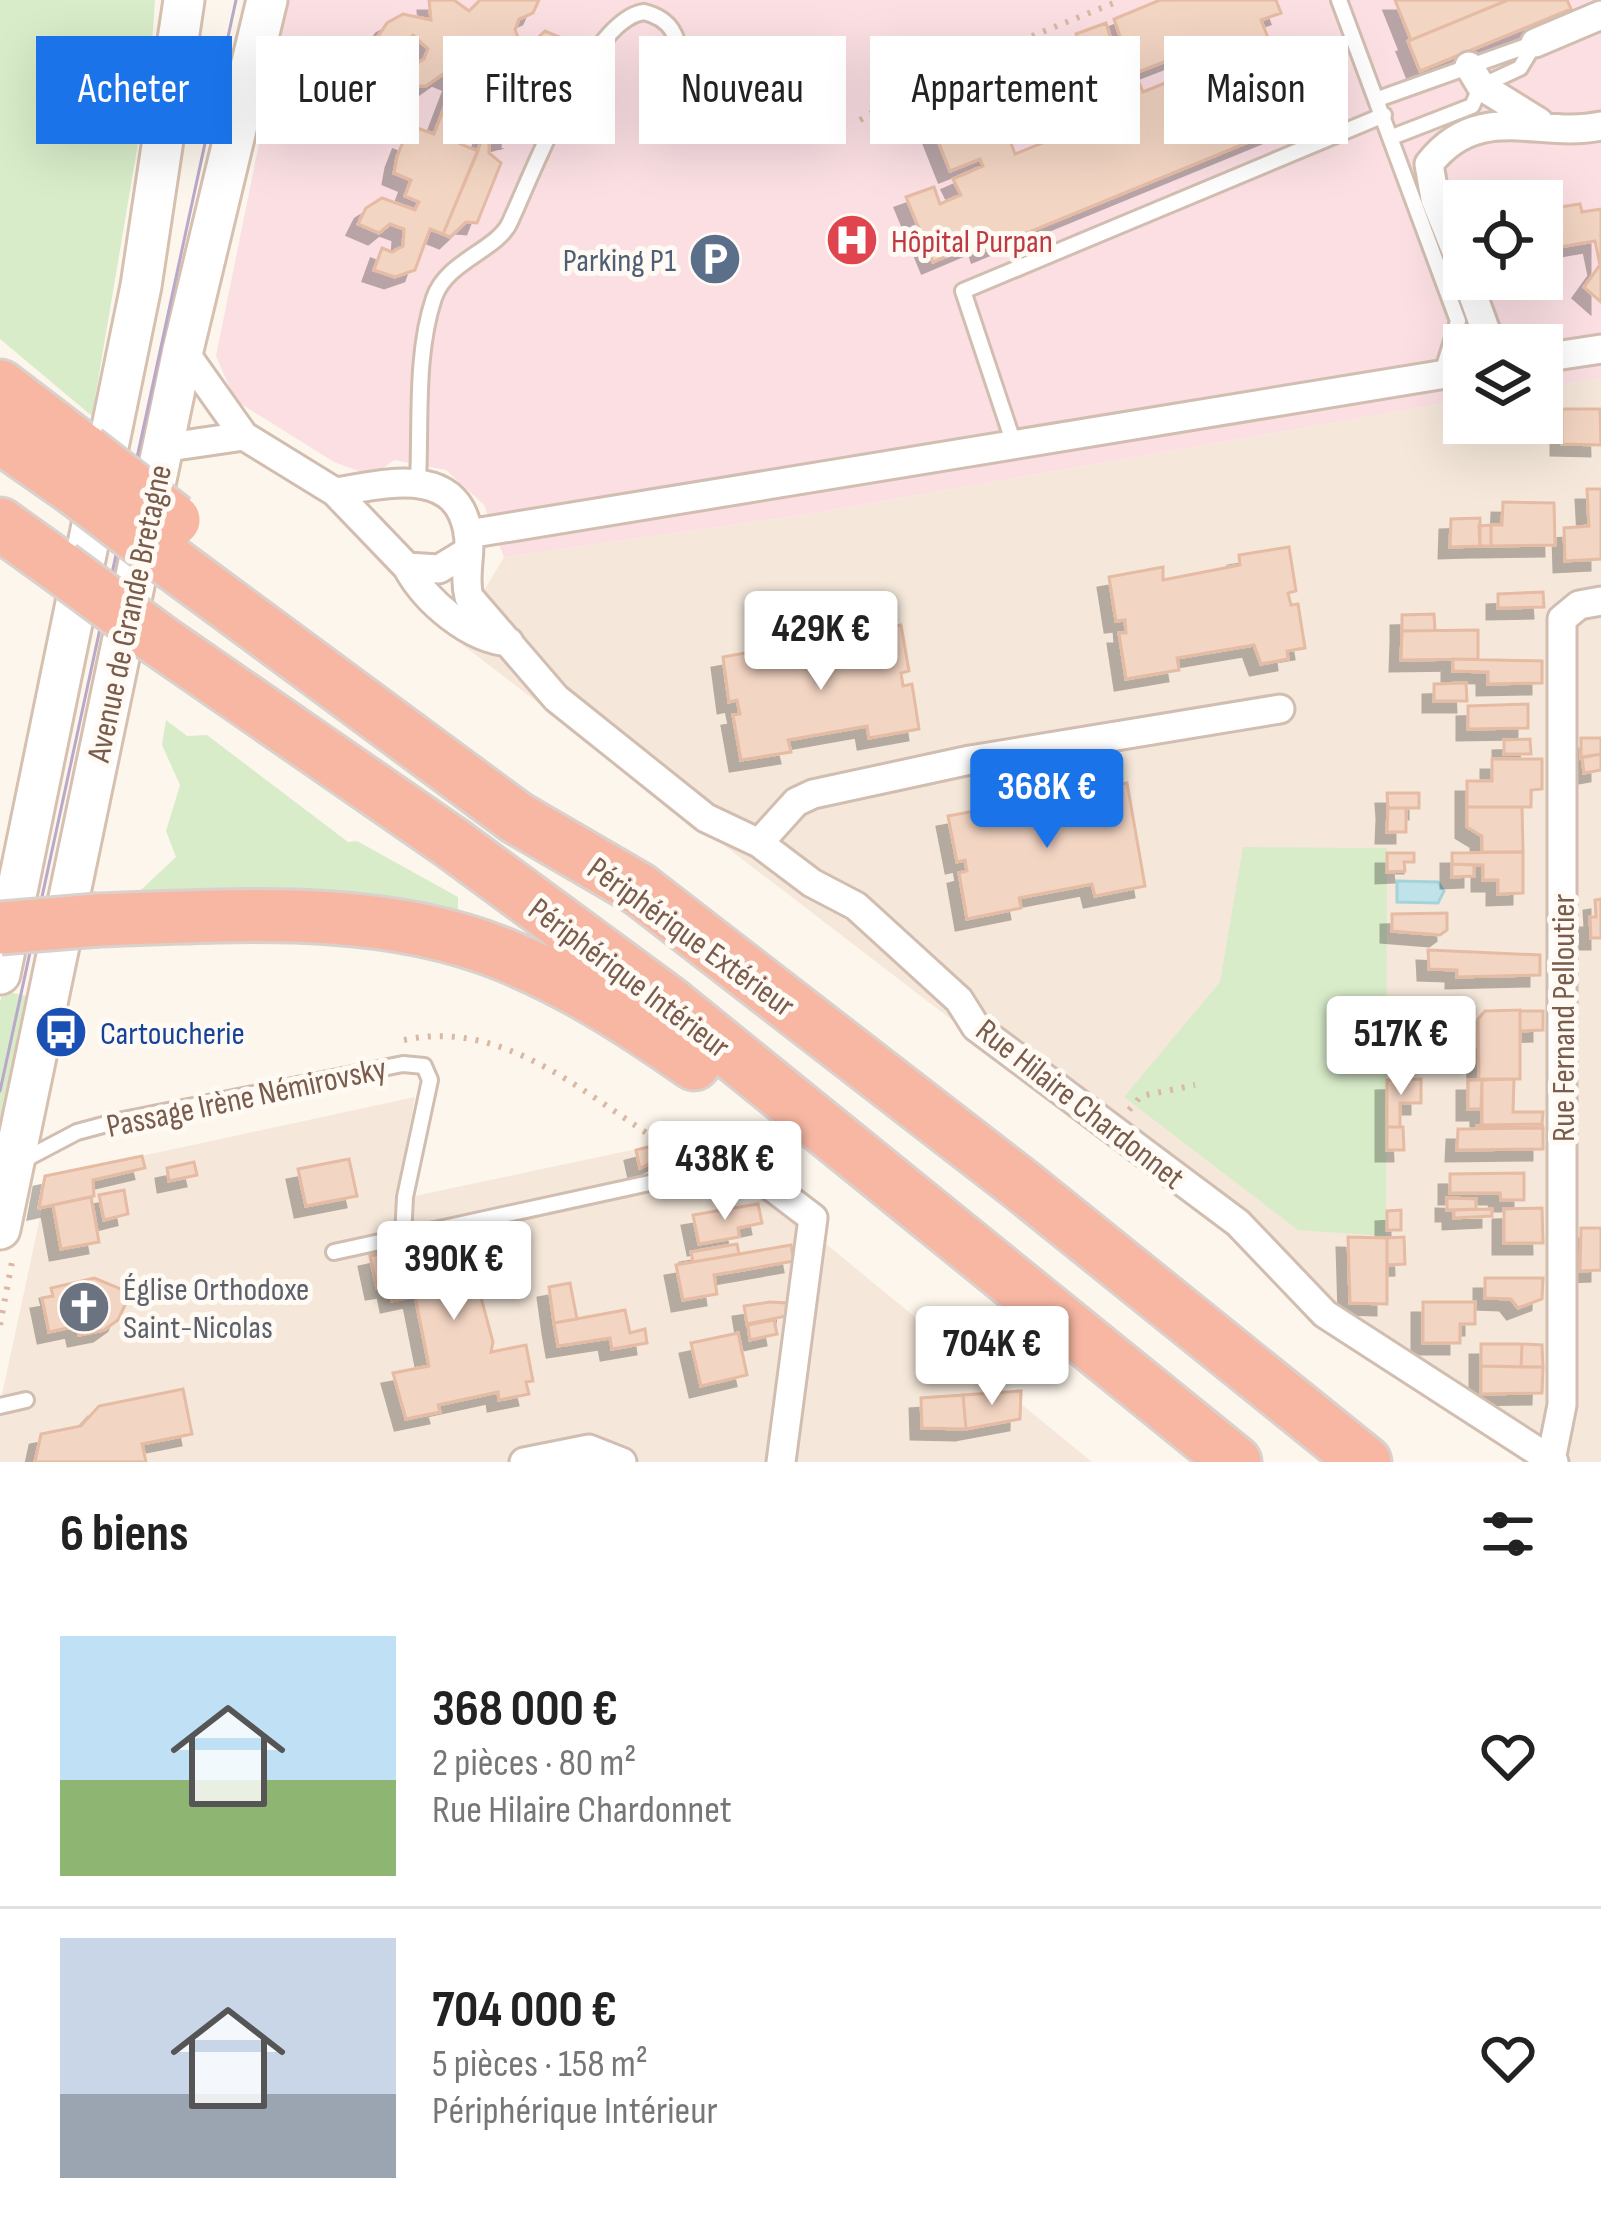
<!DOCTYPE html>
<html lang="fr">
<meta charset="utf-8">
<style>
:root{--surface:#fff;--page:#f2f2f2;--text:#222;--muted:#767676;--line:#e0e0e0;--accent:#1a73e8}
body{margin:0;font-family:"Sofia Sans Condensed",sans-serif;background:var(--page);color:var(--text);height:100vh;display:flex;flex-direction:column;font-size:45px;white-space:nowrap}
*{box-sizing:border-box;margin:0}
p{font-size:39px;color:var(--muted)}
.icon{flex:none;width:66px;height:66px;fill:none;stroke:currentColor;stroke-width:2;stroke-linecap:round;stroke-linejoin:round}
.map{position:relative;height:1462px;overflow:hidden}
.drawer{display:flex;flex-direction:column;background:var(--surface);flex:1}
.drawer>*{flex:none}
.top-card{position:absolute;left:36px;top:36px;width:1530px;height:108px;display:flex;gap:24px}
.tools{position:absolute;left:1443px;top:180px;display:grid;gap:24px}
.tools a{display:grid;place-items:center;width:120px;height:120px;border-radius:0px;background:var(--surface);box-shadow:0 12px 48px #0002;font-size:60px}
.price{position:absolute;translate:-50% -102px;padding:0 27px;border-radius:12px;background:#fff;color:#222;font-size:39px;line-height:78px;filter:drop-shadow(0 3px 6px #0008)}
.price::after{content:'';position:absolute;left:50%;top:72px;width:36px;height:27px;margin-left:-18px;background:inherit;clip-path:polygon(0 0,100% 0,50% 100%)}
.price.current{background:var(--accent);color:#fff}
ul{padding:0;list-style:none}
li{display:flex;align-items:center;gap:36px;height:300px;padding:0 60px}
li+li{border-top:3px solid var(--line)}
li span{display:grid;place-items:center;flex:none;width:336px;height:240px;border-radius:0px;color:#555}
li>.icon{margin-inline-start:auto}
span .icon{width:144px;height:144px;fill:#fffc;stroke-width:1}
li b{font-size:51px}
h2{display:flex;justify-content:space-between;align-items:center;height:144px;padding:0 60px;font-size:51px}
.pill{padding:0 42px;border-radius:0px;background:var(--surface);box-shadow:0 12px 48px #0002;font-size:42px;line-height:108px}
.pill.current{background:var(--accent);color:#fff}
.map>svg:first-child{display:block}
.residential{fill:#f5e8da}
.medical{fill:#fbdfe3;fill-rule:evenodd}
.green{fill:#d8ecc9}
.water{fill:#bfe3e8;stroke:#a5d3da;stroke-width:3}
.building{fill:#f3d5c3;stroke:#e6bba3;stroke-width:3;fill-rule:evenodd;filter:url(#shadow)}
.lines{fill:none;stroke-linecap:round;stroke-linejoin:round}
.lane-casing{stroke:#d1beb0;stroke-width:20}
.street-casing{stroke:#d1beb0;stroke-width:33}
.secondary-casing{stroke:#d6c0b0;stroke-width:45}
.highway-casing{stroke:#dad1cd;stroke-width:57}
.path{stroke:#d9b8a5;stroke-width:6;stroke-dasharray:3 9;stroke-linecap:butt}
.lane{stroke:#fff;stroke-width:14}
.street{stroke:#fff;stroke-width:27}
.secondary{stroke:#fff;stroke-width:39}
.highway{stroke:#f7b7a3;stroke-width:51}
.tram{stroke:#b9a8c9;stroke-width:3}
.highway-bridge-casing{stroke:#dad1cd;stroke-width:57;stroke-linecap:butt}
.highway-bridge{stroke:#f7b7a3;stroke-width:51}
.labels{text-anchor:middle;stroke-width:10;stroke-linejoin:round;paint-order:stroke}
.health-label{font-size:33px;fill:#be3a42;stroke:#fffaf3;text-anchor:start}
.service-label{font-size:33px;fill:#4e5e75;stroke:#fffaf3;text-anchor:end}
.street-label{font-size:33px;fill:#7a5c4d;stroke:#fffaf3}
.transit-label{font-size:33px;fill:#164399;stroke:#fffaf3;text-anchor:start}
.worship-label{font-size:33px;fill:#5b616d;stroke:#fffaf3;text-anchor:start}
</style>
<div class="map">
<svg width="1601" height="1462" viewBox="0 0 1601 1462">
<defs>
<filter id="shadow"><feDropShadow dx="-11" dy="11" stdDeviation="0" flood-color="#0004"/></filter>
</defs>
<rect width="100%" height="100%" fill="#fdf6ec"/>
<!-- residential -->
<path class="residential" d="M1601,378V1462H1531L1304,1312L1265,1260L455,639L504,557L808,514L1464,400V423H1542V388Z
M415,1097L396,1200L660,1144L728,1205L767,1199L804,1226L1092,1462H0V1404L49,1176Z"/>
<!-- medical -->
<path class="medical" d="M288,0H1601V378L1542,388V345H1464V400L808,514L504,557L484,505L446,470L394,460L373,476L334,462L235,400L216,356ZM1464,201H1542V279H1464Z"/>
<!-- green -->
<path class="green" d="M0,0H155L150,72L92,416L0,339Z
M166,720L187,736L207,735L348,842L357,841L458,897V922L127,903L176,857L166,831L180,785L162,745Z
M1243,847L1387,848L1386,1236L1298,1230L1124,1097L1220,982Z
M3,991L32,997L0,1127V1002Z"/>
<!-- water -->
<path class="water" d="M1397,881L1438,882L1444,891L1438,903L1397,902Z"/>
<!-- building -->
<path class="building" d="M429,0H454L469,11L480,0H539L533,13L519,19L515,30L520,41L529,46L545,31L574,43L566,61L554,70L541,72L507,59L501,73L511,77L506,89L497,86L492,99L513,112L511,137L470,121L460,144L478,151L443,234L430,229L415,270L395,277L374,270L382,248L392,252L403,246L404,229L390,224L379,233L358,224L366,208L382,198L415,210L419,202L405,196L411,180L394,173L397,157L404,139L412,142L417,128L434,134L455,79L443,74L426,86H396L407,61L414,65L424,59L428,49L413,35L400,48L377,38L387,23L403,14L431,20Z
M1160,0H1276L1281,13L1261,20L1272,48L1291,39L1300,57L1293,60L1314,115L983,251L980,242L933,262L906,197L934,187L940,204L961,195L953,179L983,166L980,159L950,171L921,98L1068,38L1076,62L1085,57L1076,34L1106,23L1113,45L1122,42L1114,19ZM1218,41L1225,59L1143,92L1135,73ZM1086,94L1096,120L1072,130L1062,106ZM1046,112L1055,138L1015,154L1005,127Z
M1395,0H1508L1411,40Z
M1508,0H1567L1571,9L1420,71L1408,41Z
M487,128L511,137L489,143V153L501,163L477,223L466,222L450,237L443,234Z
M1580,204L1582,212L1601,209V302L1584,287L1600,265L1595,241L1554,248L1547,209Z
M1562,409H1600L1601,445L1562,444Z
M1587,489H1601V559L1565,561L1564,528L1589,526Z
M1503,502L1554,503L1555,545L1491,546V525H1502Z
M1480,518V546L1450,547L1451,519Z
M1491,525V546H1480L1479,526Z
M1289,547L1296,591L1288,593L1291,605L1298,604L1305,648L1287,651L1288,659L1261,664L1254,645L1177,658L1179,670L1126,679L1119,633H1126L1125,620L1116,621L1109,577L1163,567V580L1240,565L1239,555Z
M1543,592L1544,607L1498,608V594Z
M1434,614L1435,631H1402V615Z
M901,625L909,671L901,673L903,686L912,684L919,729L869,738L867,726L788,740L791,752L741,760L733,715L740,714L737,700L729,702L723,657L773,648L775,658L853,646L851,634Z
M1478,630V659L1401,660L1402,631Z
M1453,659L1542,661V683L1488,684V672L1453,671Z
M1466,683L1467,701H1434V684Z
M1528,704V728L1468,729V706Z
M1581,738H1601V754L1581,758Z
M1530,739L1531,754H1504V740Z
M1601,754V770L1584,773L1582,757Z
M1492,759H1542V789L1531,790V807H1467V781H1492Z
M1127,783L1145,886L1095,896L1092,884L1019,898L1021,908L967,919L959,873L967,871L965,860L957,862L948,816L1002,806L1003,817L1078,804L1076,793Z
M1387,793H1419V808H1388Z
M1467,807H1522L1523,852H1482V836L1467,827Z
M1388,808H1406V832H1387Z
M1523,852V893L1498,894V880H1483V865L1452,864V853Z
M1387,853H1414V862H1404L1405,871L1387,872Z
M1452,864L1474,865V876L1452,877Z
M1601,899V938H1591L1590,917H1596L1595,900Z
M1447,913V930L1440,935L1392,931V914Z
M1428,950L1540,955V975L1457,977V970L1429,969Z
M1448,1011H1472V1024L1449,1025Z
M1485,1011L1520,1010V1079H1479L1478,1019Z
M1520,1011H1543V1030L1520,1031Z
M1421,1079V1103H1400V1127H1387V1080Z
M1514,1079L1513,1112H1543L1542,1124L1482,1125V1080Z
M1468,1080H1482L1481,1109H1468Z
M1542,1124L1543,1128L1476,1126L1482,1125Z
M1387,1127H1403L1404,1150H1387Z
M1543,1128V1149L1457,1150L1458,1129Z
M648,1147L661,1158L640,1168L636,1150Z
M142,1156L145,1168L93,1180L94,1196L39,1208L45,1176Z
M349,1159L357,1196L306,1206L298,1169Z
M194,1162L197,1175L169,1181L167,1168Z
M1524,1173V1200H1501L1500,1193H1450V1174Z
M124,1190L128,1214L104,1220L99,1195Z
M91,1197L99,1242L61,1249L53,1205Z
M1447,1198L1476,1199V1209L1447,1210Z
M758,1204L762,1223L738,1228L739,1237L699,1244L693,1215Z
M1542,1208L1543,1243H1504V1209Z
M1492,1209V1216L1454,1218V1210Z
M1401,1210V1230H1387V1211Z
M507,1228L514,1260L502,1263L505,1277L477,1283L493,1342L491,1352L526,1345L533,1381L526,1382L529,1394L499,1400L498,1392L438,1405L440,1412L406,1419L393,1373L429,1366L415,1296L392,1301L389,1286L377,1288L370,1256L407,1248L410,1260L423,1257L422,1251L438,1247V1242L470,1241L469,1235Z
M1581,1228H1601V1270L1580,1271Z
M1348,1237L1387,1238V1304L1350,1303Z
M1404,1237L1405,1264L1387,1265V1238Z
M438,1242V1247L422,1251L423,1257L410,1260L407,1248Z
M737,1244L739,1254L693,1262L691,1252Z
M791,1245L794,1261L714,1275L717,1294L683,1300L676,1265Z
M94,1278L121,1289L125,1305L118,1320L104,1330L79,1335L77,1326L49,1332L42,1298L53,1296L51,1288Z
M1485,1278H1543L1542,1299L1518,1308L1511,1299L1485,1298Z
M570,1283L577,1319L554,1323L549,1287Z
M770,1302L787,1303L786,1316L747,1324L744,1306Z
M1423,1302H1475V1324H1460V1343H1423Z
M625,1310L630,1333L645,1329L647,1343L612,1349L610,1338L558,1346L554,1323Z
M774,1320L777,1334L750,1340L748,1325Z
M738,1333L747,1375L701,1386L691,1343Z
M1481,1344H1522L1521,1367L1481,1366Z
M1522,1344L1542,1345L1543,1367H1521Z
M1481,1366L1543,1367L1542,1393L1481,1394Z
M183,1389L192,1434L142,1444L146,1462H35L41,1434L81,1426L99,1406Z
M1021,1391L1020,1419L966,1429L963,1395Z
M963,1395L966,1429L922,1428L921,1398Z"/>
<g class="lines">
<!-- lane casing -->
<g class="lane-casing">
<path id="lane" d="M1339,0L1458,321L1442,373
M1378,99L1535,43
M1392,137L1472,106L1481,86L1520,68L1535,43
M1014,444L963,291L1384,115
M418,481C421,422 415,354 434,298C446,261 498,250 510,222C532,175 590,19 644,12C671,19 678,35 681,61
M20,1162L77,1132L118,1121L403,1064L424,1066L430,1080L405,1197L403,1237
M334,1252L654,1182
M0,1406L26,1400"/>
</g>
<!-- street casing -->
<g class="street-casing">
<path id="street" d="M1535,43L1601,15
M1469,66L1481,86L1539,122
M1464,271L1435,199L1429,164C1479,100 1539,139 1601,126
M1467,279L1491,345
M183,350L244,436
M1542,358L1601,349
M162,448L244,436L335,492L407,567L439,569L467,552
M335,492C382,485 456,463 468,532C472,554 463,574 469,597L556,698L706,818L759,843L812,883L856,906L959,1000L976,1027L1238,1223L1325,1314L1554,1462
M468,534L1464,371
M407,567C426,602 470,639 509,642
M759,843L796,802L813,794L970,760L1280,709
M739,1176L755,1174L813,1218L781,1462
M1551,1460L1562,1405V619L1579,605L1601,601
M524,1462L589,1449L622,1462"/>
</g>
<!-- secondary casing -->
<g class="secondary-casing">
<path id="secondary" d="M0,974L141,286L184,0
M0,1229L183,350L267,0"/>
</g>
<!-- highway casing -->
<g class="highway-casing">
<path id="highway" d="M0,386L85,451
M0,437L76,490
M0,524L60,567
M176,566L517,818L639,889L1024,1187L1365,1462
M160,641L452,843L668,1002L1235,1462
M98,920C232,916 378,903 505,955C574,983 634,1022 694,1064"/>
</g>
<!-- path -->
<path class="path" d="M717,65L735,71L744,64
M860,120L934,76L1121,0
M404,1040C525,1014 614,1128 715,1172
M1129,1110L1141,1096L1195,1085
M0,1325L12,1262"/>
<!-- lane -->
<use href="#lane" class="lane"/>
<!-- street -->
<use href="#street" class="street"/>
<!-- secondary -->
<use href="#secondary" class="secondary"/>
<!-- highway -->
<use href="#highway" class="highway"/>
<!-- tram -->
<path class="tram" d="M0,1091L236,0"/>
<!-- highway-bridge casing -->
<g class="highway-bridge-casing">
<path id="highway-bridge" d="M85,451L174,520
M76,490L176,566
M60,567L160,641
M0,928L98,920"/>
</g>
<!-- highway-bridge -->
<use href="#highway-bridge" class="highway-bridge"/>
</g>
<!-- icons -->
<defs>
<g id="hospital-disc" transform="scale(2.7)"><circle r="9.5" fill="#e0444e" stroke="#fffaf3"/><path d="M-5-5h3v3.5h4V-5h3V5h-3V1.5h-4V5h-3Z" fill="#fff"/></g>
<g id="parking-disc" transform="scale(2.7)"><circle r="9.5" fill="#5c6f8a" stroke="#fffaf3"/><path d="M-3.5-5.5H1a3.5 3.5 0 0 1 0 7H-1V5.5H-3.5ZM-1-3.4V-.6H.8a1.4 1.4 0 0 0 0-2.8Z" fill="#fff"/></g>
<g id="bus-disc" transform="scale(2.7)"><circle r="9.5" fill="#1a4fb4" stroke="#fffaf3"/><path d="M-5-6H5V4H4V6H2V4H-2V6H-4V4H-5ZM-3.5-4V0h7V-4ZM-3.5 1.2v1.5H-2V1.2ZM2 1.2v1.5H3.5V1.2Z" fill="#fff"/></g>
<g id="church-disc" transform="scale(2.7)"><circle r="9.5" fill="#6b7280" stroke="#fffaf3"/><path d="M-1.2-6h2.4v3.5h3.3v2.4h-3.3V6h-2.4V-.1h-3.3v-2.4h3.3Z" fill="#fff"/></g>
</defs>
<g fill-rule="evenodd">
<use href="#hospital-disc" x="852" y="240"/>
<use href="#parking-disc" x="715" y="259"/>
<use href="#bus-disc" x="61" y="1032"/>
<use href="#church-disc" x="84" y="1307"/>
</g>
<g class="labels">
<!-- health labels -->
<g class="health-label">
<text x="891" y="252">Hôpital Purpan</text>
</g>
<!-- service labels -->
<g class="service-label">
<text x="676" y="271">Parking P1</text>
</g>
<!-- street labels -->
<g class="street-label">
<text transform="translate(128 613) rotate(-78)" y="12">Avenue de Grande Bretagne</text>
<text transform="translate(692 936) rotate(36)" y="12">Périphérique Extérieur</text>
<text transform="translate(630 977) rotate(37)" y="12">Périphérique Intérieur</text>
<text transform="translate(1562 1018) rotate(-90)" y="12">Rue Fernand Pelloutier</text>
<text transform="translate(246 1096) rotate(-12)" y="12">Passage Irène Némirovsky</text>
<text transform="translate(1081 1103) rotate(38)" y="12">Rue Hilaire Chardonnet</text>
</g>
<!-- transit labels -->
<g class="transit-label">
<text x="100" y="1044">Cartoucherie</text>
</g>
<!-- worship labels -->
<g class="worship-label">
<text x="123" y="1300">Église Orthodoxe<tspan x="123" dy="38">Saint-Nicolas</tspan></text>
</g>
</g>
</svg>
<div class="tools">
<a><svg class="icon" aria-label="locate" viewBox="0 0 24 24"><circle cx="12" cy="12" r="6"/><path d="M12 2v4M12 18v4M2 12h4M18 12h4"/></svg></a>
<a><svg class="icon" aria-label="layers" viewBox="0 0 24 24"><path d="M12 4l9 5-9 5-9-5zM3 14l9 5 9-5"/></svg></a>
</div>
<b class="price" style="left:821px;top:693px">429K €</b>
<b class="price current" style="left:1047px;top:851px">368K €</b>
<b class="price" style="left:1401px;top:1098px">517K €</b>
<b class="price" style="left:725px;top:1223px">438K €</b>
<b class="price" style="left:454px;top:1323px">390K €</b>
<b class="price" style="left:992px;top:1408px">704K €</b>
<div class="top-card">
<a class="pill current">Acheter</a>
<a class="pill">Louer</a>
<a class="pill">Filtres</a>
<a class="pill">Nouveau</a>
<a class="pill">Appartement</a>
<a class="pill">Maison</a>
</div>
</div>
<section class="drawer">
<h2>6 biens<svg class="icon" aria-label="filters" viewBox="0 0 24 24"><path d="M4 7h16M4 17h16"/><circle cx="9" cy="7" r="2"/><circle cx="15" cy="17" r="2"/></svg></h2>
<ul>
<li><span style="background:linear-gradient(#bfe0f5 60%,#8fb573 0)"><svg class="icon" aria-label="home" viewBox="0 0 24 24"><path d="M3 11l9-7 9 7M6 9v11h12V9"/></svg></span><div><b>368 000 €</b><p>2 pièces · 80 m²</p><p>Rue Hilaire Chardonnet</p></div><svg class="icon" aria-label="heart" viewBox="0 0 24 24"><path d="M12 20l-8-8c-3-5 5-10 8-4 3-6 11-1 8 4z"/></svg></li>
<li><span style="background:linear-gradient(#c9d6e8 65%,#9aa5b1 0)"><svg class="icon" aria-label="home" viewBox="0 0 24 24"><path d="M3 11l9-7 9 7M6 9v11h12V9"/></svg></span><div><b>704 000 €</b><p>5 pièces · 158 m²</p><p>Périphérique Intérieur</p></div><svg class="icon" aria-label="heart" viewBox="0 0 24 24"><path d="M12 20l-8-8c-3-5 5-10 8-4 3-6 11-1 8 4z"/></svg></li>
</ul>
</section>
